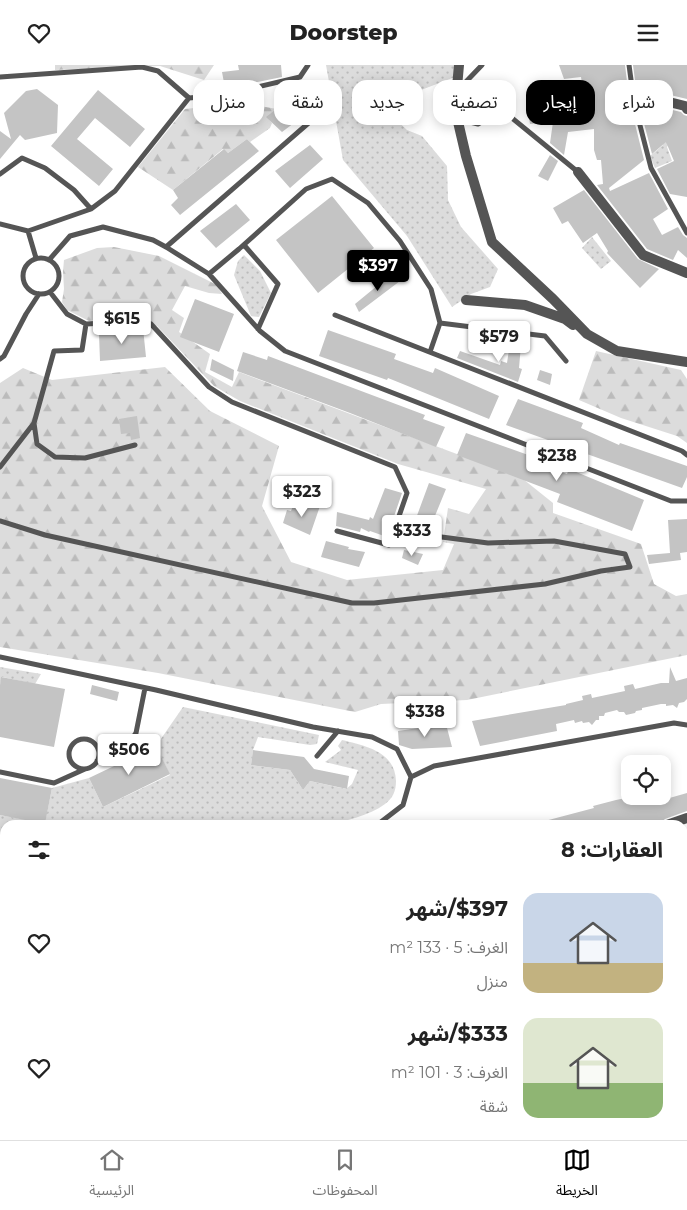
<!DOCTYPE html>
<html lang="ar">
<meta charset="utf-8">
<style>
:root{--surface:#fff;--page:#f2f2f2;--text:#222;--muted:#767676;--line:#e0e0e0;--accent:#000}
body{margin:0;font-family:Montserrat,"Noto Sans Arabic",sans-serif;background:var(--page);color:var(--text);direction:rtl;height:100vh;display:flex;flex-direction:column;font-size:19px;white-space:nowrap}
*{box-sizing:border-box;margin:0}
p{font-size:16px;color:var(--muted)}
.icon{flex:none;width:28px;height:28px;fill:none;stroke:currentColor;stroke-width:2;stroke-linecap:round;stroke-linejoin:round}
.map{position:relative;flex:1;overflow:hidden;direction:ltr}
.side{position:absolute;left:0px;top:755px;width:688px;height:320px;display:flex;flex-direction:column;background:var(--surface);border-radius:15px 15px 0 0;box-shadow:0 2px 12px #0003;direction:rtl}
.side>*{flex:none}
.banner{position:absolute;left:15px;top:15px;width:658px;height:45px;direction:rtl;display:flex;gap:10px}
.fabs{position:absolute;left:621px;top:690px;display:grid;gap:10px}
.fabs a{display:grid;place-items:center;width:50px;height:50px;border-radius:10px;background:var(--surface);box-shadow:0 2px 12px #0003;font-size:25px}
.price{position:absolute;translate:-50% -42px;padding:0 11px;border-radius:5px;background:#fff;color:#222;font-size:16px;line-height:32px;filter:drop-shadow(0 1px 2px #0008)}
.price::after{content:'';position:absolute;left:50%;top:30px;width:15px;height:11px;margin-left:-8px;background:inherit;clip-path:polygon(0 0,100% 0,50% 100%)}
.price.selected{background:var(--accent);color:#fff}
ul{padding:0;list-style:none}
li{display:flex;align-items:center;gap:15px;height:125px;padding:0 25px}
li span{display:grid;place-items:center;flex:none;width:140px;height:100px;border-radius:15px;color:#555}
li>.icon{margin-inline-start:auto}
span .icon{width:60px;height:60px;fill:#fffc;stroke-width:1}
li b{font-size:21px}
h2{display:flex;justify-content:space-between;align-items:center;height:60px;padding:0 25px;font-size:21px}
.pill{padding:0 18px;border-radius:15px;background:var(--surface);box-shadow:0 2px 12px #0003;font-size:18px;line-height:45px}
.pill.selected{background:var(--accent);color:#fff}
header{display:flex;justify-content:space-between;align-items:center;height:65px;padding:0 25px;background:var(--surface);font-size:22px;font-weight:800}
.tabs{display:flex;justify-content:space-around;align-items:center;height:70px;border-top:1px solid var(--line);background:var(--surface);font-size:14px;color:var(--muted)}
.tabs a{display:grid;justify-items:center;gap:2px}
.tabs .selected{color:var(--accent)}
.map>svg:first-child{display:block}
.grass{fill:url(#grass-dots)}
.forest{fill:url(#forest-firs)}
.building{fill:#c4c4c4}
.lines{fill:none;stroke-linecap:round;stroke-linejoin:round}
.service{stroke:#555;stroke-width:5}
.minor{stroke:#555;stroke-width:10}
.secondary{stroke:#222;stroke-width:10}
</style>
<header><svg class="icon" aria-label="menu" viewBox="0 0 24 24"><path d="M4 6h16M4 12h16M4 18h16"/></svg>Doorstep<svg class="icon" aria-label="heart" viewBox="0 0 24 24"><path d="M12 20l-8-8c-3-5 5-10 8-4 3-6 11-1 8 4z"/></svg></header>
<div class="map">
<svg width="687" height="1075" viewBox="0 0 687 1075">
<defs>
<pattern id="grass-dots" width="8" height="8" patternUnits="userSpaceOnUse" patternTransform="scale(1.25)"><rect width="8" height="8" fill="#dcdcdc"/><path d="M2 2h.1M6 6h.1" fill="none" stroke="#bbb" stroke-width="1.8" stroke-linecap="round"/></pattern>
<pattern id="forest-firs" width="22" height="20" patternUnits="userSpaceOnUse" patternTransform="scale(1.25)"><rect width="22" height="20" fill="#dcdcdc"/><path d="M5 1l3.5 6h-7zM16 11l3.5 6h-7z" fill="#bbb"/></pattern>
</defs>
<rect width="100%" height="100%" fill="#fff"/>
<!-- grass -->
<path class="grass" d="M326,0H456L455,12L395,35L388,47L407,65L422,71L447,101L448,135L461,162L498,204L490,222L471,229L452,242L407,171L343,95Z
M663,73L670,77L667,82L672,96L655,103L650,91L663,80Z
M592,172L611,196L601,204L582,183Z
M244,190L260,206L271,228L259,252L251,251L234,210L238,196Z
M0,602L41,609L35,619L2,612L0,620Z
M183,642L319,670L317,679L310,680L258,672L253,685L251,700L290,705L303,725L310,716L346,724L352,719L358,705L325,697L341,685L338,681L342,675C365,681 395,686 396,716C396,726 393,733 385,739C369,751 345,756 326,760H5V778L0,774V750L45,758L52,723L89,713L103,742L170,710L156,681Z"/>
<!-- forest -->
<path class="forest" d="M55,0H214L204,15L160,1L55,5Z
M242,38L277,44L267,52L272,58L270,63L250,77L247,74L228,88L223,84L173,125L138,102L185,44Z
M114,182L159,191L217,220L222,229L209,228L185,221L172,245L184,253L179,267L210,289L205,307L232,322L239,307L523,414L553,438V448L641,479L654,519L676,531L687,529V590L467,635L381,639L355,647L158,608L0,582V318L23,303L52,315L165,302L210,346L279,381L262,441L291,497L347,515L443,505L454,479L443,477L448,443L469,449L486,424L398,399L240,336L214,321L157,261L119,251L89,256L67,245L62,237L64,224L63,206L64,195L97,183Z
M596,286L681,305L687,314V378L677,371L621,353L579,335Z"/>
<!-- building -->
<path class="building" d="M238,0H281L282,12L253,18L225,23L222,7L239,5Z
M559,0H625L629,33L627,38L631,43L644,95L609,123L610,126L649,108L668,144L653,154L662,170L678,162L683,170L687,173V193L678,185L673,195L647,184L597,120L603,119L601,95H597L594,85V64L568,67L564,90L550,78L553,57L530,59L528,47L546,46V49L570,51L568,43L595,40L594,25L583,26L581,12L564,14Z
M633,0H687V34L662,28L637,30Z
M312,17L323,27L313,35L318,40L282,67L266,52L303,23Z
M37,24L58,40L57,68L25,75L20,70L0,94V66L11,74L4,48L26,26Z
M98,25L145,64L130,82L95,53L77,74L113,104L99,121L51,81Z
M660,42L681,47L684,50L687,51V132L670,129L657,104L674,96L666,77L652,89L640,43Z
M247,74L259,86L180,150L171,140L178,133L173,125L224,84L228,88Z
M310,80L323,94L290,123L275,106Z
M550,90L558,96L548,116L538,111Z
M584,125L638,194L659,204L640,223L607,188L608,186L597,168L583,178L568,156L562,159L553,143Z
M332,131L374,183L318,228L276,175Z
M236,139L250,155L216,183L200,166Z
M394,207L400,216L359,247L355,239Z
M195,234L234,249L219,287L180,272Z
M143,263L146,292L100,296L99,269Z
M328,265L396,289L394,294L433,308L435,303L499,331L489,354L388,313L387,315L319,291Z
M510,278L521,280L519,303L522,304L518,317L457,293L460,286L500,300L501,296L507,298Z
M243,287L267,295L268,291L425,350L423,354L445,362L436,382L350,348L237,306Z
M212,294L234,305L233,316L210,305Z
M540,305L552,309L550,320L537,315Z
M518,334L583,358L581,363L619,380L620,378L687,401V412L682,423L506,360Z
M137,351L140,373L131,375L130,368L121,369L119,354Z
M466,368L531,391L529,395L567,409L569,404L644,435L632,466L557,437L560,429L457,390Z
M429,418L446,424L430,463L415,456Z
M385,423L402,428L387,472L370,466L369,467L361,463L360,467L336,461L337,447L369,455L370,452L373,454Z
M293,441L302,443L320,441L310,470L283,458L287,445L291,446Z
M687,454V487L680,488L681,495L649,499L647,490L670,488L668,455Z
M326,476L349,482L348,484L365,487L359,502L321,492Z
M404,485L423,489L418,500L402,493Z
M670,602L676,616L687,613V634L684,637L679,638L677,643L673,640L666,641V639H661L642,643V645L636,646L635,648L626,650L624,647H619L617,645L605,648L604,651H599V655H596L592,660L589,657L583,658L582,656L575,658L574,655L556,659L557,666L480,681L472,656L566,640V639L583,635L582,631L591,629L592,633L625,626L624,621L633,619L635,624L661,618H669Z
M1,612L65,624L54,682L0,672V620Z
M92,620L119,627L117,636L90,629Z
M446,659L452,682L412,684L399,680L398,666Z
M156,681L170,709L103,742L89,713Z
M253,685L304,692L314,704L349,711L347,724L310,716L303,725L290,705L251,700Z
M0,713L52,723L45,759L0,750Z
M687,728V746L665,754L661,757H652V760H541V757L594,743L593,741L616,735L635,731H657L659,736Z"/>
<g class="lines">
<!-- service -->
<path class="service" d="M629,0L634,37L651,103L687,168
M0,12L142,2L158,6L189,33
M459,24L482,0
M458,54L478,59L492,51L507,49L578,107
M0,109L22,93L45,103L74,125L91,144
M0,159L28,166L91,144L115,126L189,33L223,30L300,12L308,0
M28,166L36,193
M244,180L278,219L258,264
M166,182L312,55
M23 211a18 18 0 1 1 36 0a18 18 0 1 1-36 0Z
M49,195L70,171L103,162L153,175L166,182L209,209L260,266L285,286L671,436H687
M209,209L239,184L306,124L332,114L368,138L400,176L431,224L440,258L430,287
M50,227L67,249L86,259L141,256L151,259L209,322L232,337L395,402L407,428L389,480L337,466
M335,250L682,386L687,390
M440,258L545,271L566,296
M86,259L82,285L54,286L34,358L37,379L55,392L85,393L135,380
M0,294L4,291L26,249L39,229
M0,402L34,358
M0,456L45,470L352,538H374L545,519L601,506L630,502L625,489L554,476L488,478L426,470L396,459
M0,592L156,625L313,662L372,672L397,684L411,712L403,740L377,760
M69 689a15 15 0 1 1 30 0a15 15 0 1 1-30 0Z
M317,691L338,666
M97,696L122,688L136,668L145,623
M0,707L54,718L85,704
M411,712L434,701L674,658L687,660
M0,894L5,892"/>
<!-- minor -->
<path class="minor" d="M459,0L455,44L466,91L492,177L553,234L587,269L617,286L687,297
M634,37L661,35L685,41L687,44
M578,107L643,190L687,208
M466,235L525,240L565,254L573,260
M667,760L687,753
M0,832L5,836
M682,884L687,882
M682,921L687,929
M53,1070L56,1075
M279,1070L283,1075
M375,1070L378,1075
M315,1075L322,1070"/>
<!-- secondary -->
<path class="secondary" d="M0,782L5,786
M0,797L5,800
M0,1023H5
M14,1075L15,1070
M29,1075L30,1070"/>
</g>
</svg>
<div class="fabs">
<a><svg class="icon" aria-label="locate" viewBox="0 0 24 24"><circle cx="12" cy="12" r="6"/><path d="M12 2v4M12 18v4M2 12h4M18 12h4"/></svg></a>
</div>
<b class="price selected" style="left:378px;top:227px">$397</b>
<b class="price" style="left:122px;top:280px">$615</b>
<b class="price" style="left:499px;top:298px">$579</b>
<b class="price" style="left:557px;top:417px">$238</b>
<b class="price" style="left:302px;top:453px">$323</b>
<b class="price" style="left:412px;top:492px">$333</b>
<b class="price" style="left:425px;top:673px">$338</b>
<b class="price" style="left:129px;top:711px">$506</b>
<div class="banner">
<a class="pill">شراء</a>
<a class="pill selected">إيجار</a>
<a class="pill">تصفية</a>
<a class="pill">جديد</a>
<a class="pill">شقة</a>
<a class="pill">منزل</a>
</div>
<section class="side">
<h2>العقارات: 8<svg class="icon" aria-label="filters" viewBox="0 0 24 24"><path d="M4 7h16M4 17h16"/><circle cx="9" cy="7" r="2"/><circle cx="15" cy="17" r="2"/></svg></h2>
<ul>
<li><span style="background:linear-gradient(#c9d6e8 70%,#c2b280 0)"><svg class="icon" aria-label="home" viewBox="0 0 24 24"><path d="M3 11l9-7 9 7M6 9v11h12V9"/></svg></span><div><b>$397/شهر</b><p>الغرف: 5 · 133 m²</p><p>منزل</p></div><svg class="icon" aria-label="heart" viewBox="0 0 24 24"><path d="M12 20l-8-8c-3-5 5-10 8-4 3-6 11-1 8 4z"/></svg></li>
<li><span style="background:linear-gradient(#dfe7d0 65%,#8fb573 0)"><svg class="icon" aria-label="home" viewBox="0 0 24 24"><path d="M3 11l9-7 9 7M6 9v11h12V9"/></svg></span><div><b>$333/شهر</b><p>الغرف: 3 · 101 m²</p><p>شقة</p></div><svg class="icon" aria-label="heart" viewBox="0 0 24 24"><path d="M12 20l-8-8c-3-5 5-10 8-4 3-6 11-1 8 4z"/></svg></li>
</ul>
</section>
</div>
<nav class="tabs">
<a class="selected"><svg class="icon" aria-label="map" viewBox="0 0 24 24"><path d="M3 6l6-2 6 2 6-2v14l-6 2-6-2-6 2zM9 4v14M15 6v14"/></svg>الخريطة</a>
<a><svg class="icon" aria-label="saved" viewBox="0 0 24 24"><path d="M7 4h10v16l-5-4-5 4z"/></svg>المحفوظات</a>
<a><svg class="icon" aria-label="home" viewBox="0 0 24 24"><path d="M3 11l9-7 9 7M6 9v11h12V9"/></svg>الرئيسية</a>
</nav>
